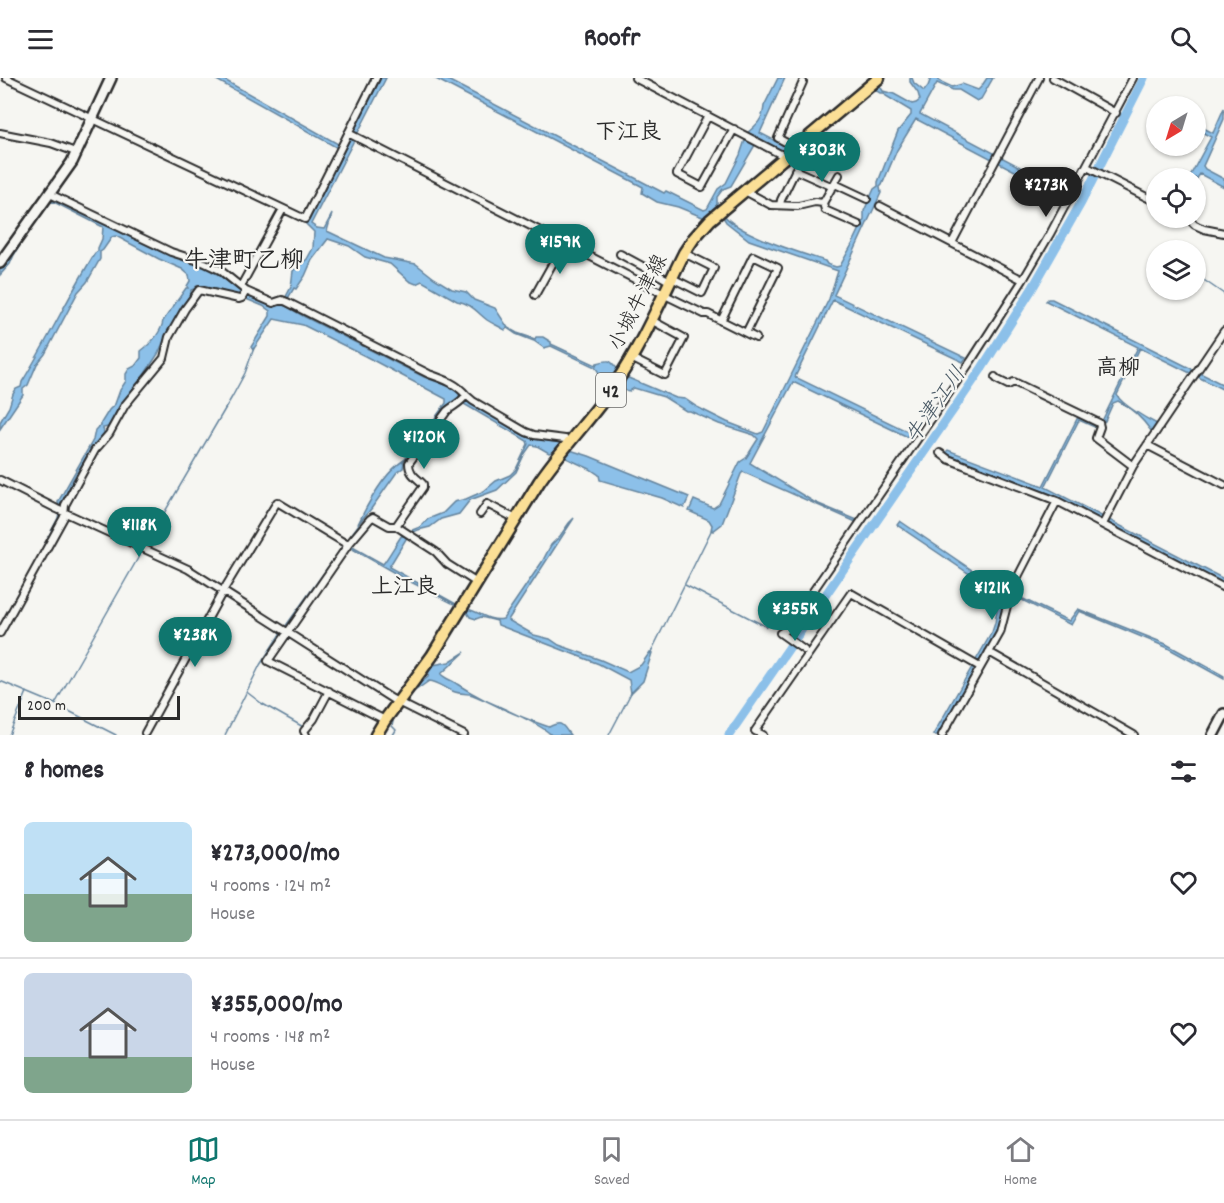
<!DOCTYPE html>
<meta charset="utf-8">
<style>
:root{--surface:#fff;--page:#f2f2f3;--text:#2b2b33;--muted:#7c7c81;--line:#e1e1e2;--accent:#0f766e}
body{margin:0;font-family:Dekko,"Klee One",sans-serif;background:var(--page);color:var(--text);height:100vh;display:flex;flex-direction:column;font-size:22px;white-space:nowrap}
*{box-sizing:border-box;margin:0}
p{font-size:20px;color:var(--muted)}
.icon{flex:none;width:33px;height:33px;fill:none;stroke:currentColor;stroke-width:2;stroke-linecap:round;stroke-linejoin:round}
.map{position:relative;height:657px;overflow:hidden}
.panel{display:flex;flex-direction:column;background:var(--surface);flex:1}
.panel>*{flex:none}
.needle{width:39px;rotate:218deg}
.tools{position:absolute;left:1146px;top:18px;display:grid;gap:12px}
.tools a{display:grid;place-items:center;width:60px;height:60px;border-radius:50%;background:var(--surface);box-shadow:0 2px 4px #0004;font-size:30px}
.scale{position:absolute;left:18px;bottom:15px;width:162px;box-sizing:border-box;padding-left:6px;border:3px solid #2b2b2b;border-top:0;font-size:16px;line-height:21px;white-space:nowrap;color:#2b2b2b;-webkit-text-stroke:4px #f6f6f2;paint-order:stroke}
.price{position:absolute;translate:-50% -51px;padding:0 14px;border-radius:21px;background:var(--accent);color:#fff;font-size:20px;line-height:39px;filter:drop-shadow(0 2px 3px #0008)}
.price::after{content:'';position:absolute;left:50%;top:36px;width:18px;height:14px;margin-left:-9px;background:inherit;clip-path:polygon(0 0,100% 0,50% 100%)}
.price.on{background:#222;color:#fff}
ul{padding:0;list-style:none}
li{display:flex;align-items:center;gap:18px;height:150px;padding:0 24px}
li+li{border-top:2px solid var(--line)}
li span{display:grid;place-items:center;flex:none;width:168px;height:120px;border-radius:9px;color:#555}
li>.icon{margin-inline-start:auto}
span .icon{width:72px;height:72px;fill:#fffc;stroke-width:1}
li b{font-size:26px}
h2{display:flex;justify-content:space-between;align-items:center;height:72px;padding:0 24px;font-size:26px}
header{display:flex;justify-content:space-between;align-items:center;height:78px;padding:0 24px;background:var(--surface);font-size:27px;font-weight:700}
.menu{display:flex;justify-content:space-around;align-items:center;height:84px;border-top:2px solid var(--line);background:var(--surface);font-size:16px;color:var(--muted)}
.menu a{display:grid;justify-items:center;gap:3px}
.menu .on{color:var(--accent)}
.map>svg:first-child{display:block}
.water{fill:#8cc0e9;stroke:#65849d;stroke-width:1.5}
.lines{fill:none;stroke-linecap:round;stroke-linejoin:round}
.stream{stroke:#65849d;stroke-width:1.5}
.river{stroke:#8cc0e9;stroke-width:9}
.street-casing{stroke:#2b2b2b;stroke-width:10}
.secondary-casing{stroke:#2b2b2b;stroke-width:14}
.primary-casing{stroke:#2b2b2b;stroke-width:15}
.street{stroke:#f6f6f2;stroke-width:6}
.secondary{stroke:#f6f6f2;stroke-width:9}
.primary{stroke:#fbdf96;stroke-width:10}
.labels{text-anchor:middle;stroke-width:4.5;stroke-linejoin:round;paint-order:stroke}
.shield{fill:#f6f6f2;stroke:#686867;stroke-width:1.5}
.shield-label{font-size:20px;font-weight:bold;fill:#2b2b2b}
.street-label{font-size:21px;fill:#2b2b2b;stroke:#f6f6f2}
.neighbourhood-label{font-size:22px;font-weight:bold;fill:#2b2b2b;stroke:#f6f6f2}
.water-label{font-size:22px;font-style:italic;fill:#485864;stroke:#f6f6f2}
.quarter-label{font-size:24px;font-weight:bold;fill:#2b2b2b;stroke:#f6f6f2}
</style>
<header><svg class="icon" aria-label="menu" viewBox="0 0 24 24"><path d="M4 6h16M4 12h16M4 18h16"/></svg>Roofr<svg class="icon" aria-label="search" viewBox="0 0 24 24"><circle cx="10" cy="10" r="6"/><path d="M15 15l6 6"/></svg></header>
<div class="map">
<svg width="1224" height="657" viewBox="0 0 1224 657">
<rect width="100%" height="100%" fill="#f6f6f2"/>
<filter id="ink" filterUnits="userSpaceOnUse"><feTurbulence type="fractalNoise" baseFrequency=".0167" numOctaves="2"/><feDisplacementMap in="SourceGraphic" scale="12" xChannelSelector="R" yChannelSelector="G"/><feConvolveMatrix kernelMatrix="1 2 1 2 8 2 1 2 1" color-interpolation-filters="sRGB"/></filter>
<g filter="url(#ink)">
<!-- water -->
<path class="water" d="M213,0H221L345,70L381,0H386L311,146L317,150L324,151L332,136L327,153L384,180L416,186L434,200L452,211L466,214L474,222L495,230L508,250L517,255L535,261L536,259H543L551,264V266L596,287L597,285C611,281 610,282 618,292L608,307L602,305L598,293L595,289L551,268L544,270L534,263L516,256L507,250L505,252C499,248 493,246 487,242C477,234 470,225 457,223L422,203L416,206L409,203L390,186L365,179L349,168L328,161L312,182L305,198L296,211L294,210L284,227L305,239L424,299L454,310L459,316L460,320L465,324L467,323L521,356L530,360L561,365L555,373L549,375L537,368L531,367L524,377L516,394L497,412L470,422L459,436L441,441L430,449L418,452L409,456L389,489L456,526V527L407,502L349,469L351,468L383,486C390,477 395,467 402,457L404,458L410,453L420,449L428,441L443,435L454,424L466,421L484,413L496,403L510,397L516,391L528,366L527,363L464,326V325L459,322L447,329L436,340H435L446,325V321L365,278L303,247L274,241L253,272L251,269L270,238V233L263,228L246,221V219L240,217L238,218C224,214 205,205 191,212V215L166,258L158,276L144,297L120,327L108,349L103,350L104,355C90,371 67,408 61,429H59L58,424L93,362L95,352L98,349L101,348V345L109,332L115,326L120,312L126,303V296L129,291L135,288L141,280V273C150,266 161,255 163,243L186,210H188L187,208L190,203L189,197L182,191L159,181L116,158L112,159L103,172L100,174V181L87,204L78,214L45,276L37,286L28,307L23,311V317L0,351V344L9,329L13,316L16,311L21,309L22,304C48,262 69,217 95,175L98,173V170L102,161L103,149L52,123L30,151L14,177L10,186L0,197V191L5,183L21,164L29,150L51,120L170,177L202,188L217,196L247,218L250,217L272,229L282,226L291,209L293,193L307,181L313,170L314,154L306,146L343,73Z
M434,0H444L664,115L666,113L704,132L707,131L718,111L726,105L740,77L745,62L755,67L731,108L723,111L717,119V127L705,140L678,129L657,124L642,115L643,109Z
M778,0H785L760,55L787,69L783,73L747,55C757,47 763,41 764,28Z
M910,0H912L914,5L924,13L928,8L931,0H939V3L952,9L962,6L978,12L981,9L987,0H993L981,21L977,23L959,12H953L937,5L920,36L1069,115L1066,120L916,41L897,72L882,107L880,109L881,115L834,217L966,280L963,284L833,222L795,299L915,357L912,361L793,304L750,385L814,424L857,442L856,444L743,394L741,396L722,446L713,453L711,452L712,447L709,442L689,433L694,422L713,430L719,426L740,384L746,380L758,361L754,357L719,346L690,333H686L664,319L634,310L628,314L618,309L626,299L676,320L685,321L697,329L727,344L758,356L763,354L829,221L838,193L749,162L726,144L723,139L724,137C738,156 801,175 825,183L827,186L836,189L840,188L854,163L864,142V133L874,111L878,108V104L898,53L911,37V33L886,18L884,15H880L875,12L880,8L883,13L894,16L912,26L916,25L920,22L918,15L910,4Z
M1224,30V41L1203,88L1205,91L1224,101V109L1200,96L1196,102V100H1189L1211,59L1196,51V46L1213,55Z
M1048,221H1052L1224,307V312L1140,270L1117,317C1121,326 1147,341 1157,346L1152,354C1142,340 1132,330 1118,323L1113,325L1105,343L1097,350L1079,342L1045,409L1224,501V507L1050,416L953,379L946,374L948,372L1043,408L1078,339L1097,348L1102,343L1138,269L1046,223Z
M570,372L589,378L689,419L684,430L662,420L600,402L599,397L590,391L564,379Z
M404,382L403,390L397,394L371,431L358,446C368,425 384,395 404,382Z
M574,440L508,542L534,557L550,561L559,567L601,582L628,594L641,587L650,574L652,575L643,603L631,615L629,602L599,586L498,547L497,543L481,539L476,541L470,539L466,533L467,531C480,534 489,544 503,541L542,484L551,467L560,458L569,445Z
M900,443L994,507L1069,543L1078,531L1166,566L1224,598V601L1166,569L1079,533L1071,547L1008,515L1004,518L1000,546L997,555L938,657H933L992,554L995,545L999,518L996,514L897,447Z
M465,574L441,596C445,601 452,602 457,606C485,624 517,638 549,649C563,642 562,647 570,657H551C544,647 487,623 473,617C467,615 461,616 455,614C446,611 439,604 429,603L412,615L405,624H404L420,604L424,602L428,599L429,591L433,587L449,584Z"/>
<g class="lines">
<!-- stream -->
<path class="stream" d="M1198,198L1224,216
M403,384L436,340
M346,464L359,446
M146,466L232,319L245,295L254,270
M685,507L767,549
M20,513L58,440L59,434
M285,549L343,468
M650,576L712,451
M0,603L55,626L116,657
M248,615L261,625L305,650
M55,626L142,473
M9,657L27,614
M225,657L260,587L282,553
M393,657L396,652L392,648L394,639
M609,657L631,615"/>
<!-- river -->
<path class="river" d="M729,657L982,290L1032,211L1081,125L1144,0"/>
<!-- street casing -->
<g class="street-casing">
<path id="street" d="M6,0L305,141L376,0
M635,0L786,79
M1053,0L1116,35
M708,38L677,96L702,109L734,51
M0,55L51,65L78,75
M348,55L664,216L667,218L704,236H708L756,260
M796,70L778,60L803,4
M1087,89L1156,124
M795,92L833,109
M835,106L867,121
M745,113L771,127L798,128L815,124L823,125L825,132L859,147
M823,125L839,97
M780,127L781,122L800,83L789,77
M880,128L1023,202
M1188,140L1195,147L1204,151L1224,155
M952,165L1039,0
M620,176L666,201L672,200L702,215L714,190L684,175
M241,208L283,131
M246,213L273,225L282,222L287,224L429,296C443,301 456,305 466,317
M535,217L564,165
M721,243L753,178L778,190L746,255
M631,280L665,297L684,260L651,242
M995,299L998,302L1008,307L1014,304L1099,345L1100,349L1096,360L1133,388
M1147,367L1224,407
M940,375L948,381L1057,423L1224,510
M0,402L57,431L188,491L392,621L464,657
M480,436L487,426L516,441
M1103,446L1133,388L1224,253
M396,448L423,409V406C416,399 409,396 409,385L447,333C454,327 461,325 466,317L473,323L526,354L534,357L565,361L570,363
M0,555L64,439L65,427L95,372L109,356L125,327L164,280L169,259L185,231L199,212L239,221L242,220L246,213L220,192L205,185L171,174L50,116
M804,572L780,555L787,551L971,283L1023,202L1050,156L1133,0
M989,574L1134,657
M385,642L268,583L348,467L370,441L373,439L389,448H396L436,474L447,486L477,505
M145,655L223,513L277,424L348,467
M306,657L304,653L314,641L329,613
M763,657L755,653L851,515L980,589
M942,657L1000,555L1011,512L1057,423"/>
</g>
<!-- secondary casing -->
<g class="secondary-casing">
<path id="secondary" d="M0,185L72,84L111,0
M1213,657L1224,636"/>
</g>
<!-- primary casing -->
<g class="primary-casing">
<path id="primary" d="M376,657L385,642L432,578L539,404C562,370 592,340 615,306C642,267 663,217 684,175L694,160L710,142L879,0"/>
</g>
<!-- street -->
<use href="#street" class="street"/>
<!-- secondary -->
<use href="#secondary" class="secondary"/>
<!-- primary -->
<use href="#primary" class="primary"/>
</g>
</g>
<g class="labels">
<!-- shield labels -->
<rect class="shield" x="596" y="295" width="30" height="34" rx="4.5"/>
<g class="shield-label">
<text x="611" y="319">42</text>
</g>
<!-- street labels -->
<g class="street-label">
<text transform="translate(637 224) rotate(-63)" y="7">小城牛津線</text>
</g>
<!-- neighbourhood labels -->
<g class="neighbourhood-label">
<text x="628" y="60">下江良</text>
<text x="1118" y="296">高柳</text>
<text x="404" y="515">上江良</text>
</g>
<!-- water labels -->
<g class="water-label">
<text transform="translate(934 326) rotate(-55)" y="8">牛津江川</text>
</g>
<!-- quarter labels -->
<g class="quarter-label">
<text x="244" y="189">牛津町乙柳</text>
</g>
</g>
</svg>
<div class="tools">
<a><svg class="needle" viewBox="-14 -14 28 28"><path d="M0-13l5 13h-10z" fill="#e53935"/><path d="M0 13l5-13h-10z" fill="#7c7c81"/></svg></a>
<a><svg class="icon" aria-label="locate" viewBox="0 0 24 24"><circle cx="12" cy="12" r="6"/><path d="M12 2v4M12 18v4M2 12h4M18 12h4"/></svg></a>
<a><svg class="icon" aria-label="layers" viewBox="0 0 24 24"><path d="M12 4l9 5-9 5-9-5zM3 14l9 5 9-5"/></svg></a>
</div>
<div class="scale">200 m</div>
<b class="price" style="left:822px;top:105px">¥303K</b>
<b class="price on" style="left:1046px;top:140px">¥273K</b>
<b class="price" style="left:560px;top:197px">¥159K</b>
<b class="price" style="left:424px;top:392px">¥120K</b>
<b class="price" style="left:139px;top:480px">¥118K</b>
<b class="price" style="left:992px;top:543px">¥121K</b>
<b class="price" style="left:795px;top:564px">¥355K</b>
<b class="price" style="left:195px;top:590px">¥238K</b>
</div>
<section class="panel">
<h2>8 homes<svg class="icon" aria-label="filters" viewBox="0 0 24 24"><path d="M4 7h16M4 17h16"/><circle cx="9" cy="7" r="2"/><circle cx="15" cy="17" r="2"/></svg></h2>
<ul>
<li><span style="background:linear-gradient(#bfe0f5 60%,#7fa58c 0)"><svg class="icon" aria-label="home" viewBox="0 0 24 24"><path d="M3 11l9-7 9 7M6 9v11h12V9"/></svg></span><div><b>¥273,000/mo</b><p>4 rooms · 124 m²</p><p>House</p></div><svg class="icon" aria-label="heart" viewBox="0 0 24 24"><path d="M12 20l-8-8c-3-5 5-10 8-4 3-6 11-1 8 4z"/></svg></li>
<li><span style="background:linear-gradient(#c9d6e8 70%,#7fa58c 0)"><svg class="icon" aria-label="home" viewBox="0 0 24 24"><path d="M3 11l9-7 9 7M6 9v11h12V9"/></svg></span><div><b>¥355,000/mo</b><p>4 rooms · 148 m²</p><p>House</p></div><svg class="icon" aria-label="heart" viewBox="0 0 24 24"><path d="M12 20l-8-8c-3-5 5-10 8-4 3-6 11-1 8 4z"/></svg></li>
</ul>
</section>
<nav class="menu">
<a class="on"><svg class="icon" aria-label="map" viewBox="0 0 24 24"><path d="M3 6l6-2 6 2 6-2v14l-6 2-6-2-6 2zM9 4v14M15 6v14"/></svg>Map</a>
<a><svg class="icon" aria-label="saved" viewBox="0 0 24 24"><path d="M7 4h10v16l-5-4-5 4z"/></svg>Saved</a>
<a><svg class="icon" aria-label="home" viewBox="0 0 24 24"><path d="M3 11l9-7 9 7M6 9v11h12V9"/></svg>Home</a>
</nav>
